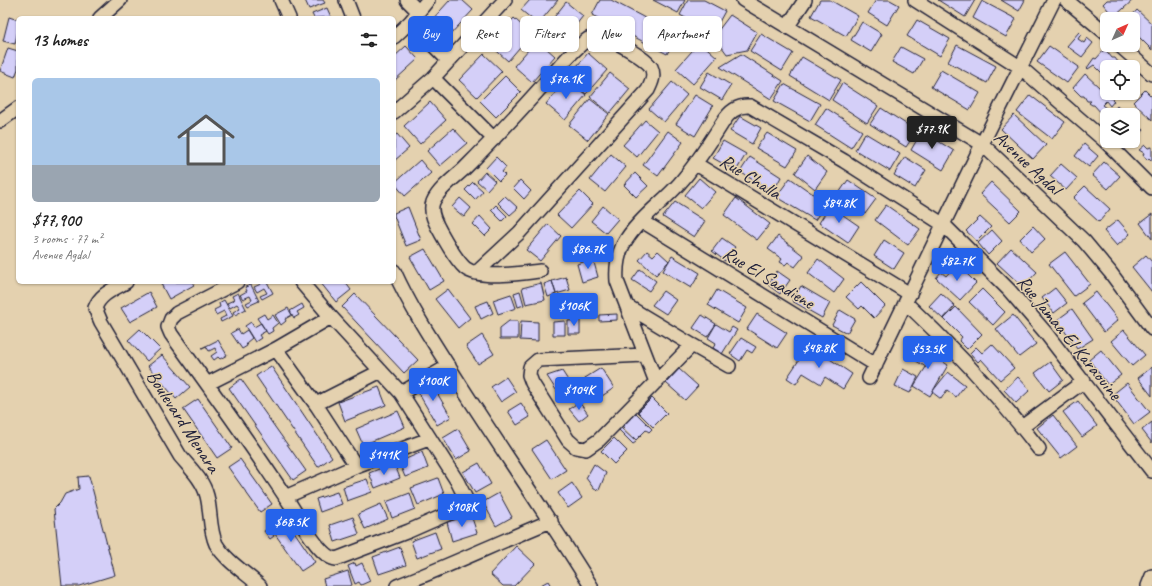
<!DOCTYPE html>
<meta charset="utf-8">
<style>
:root{--surface:#fff;--page:#f2f2f2;--text:#222;--muted:#767676;--line:#e0e0e0;--accent:#2563eb}
body{margin:0;font-family:Caveat,sans-serif;background:var(--page);color:var(--text);height:100vh;display:flex;flex-direction:column;font-size:15px;white-space:nowrap}
*{box-sizing:border-box;margin:0}
p{font-size:13px;color:var(--muted)}
.icon{flex:none;width:22px;height:22px;fill:none;stroke:currentColor;stroke-width:2;stroke-linecap:round;stroke-linejoin:round}
.map{position:relative;flex:1;overflow:hidden}
.sheet{position:absolute;left:16px;top:16px;width:380px;height:268px;display:flex;flex-direction:column;background:var(--surface);border-radius:6px;box-shadow:0 1px 3px #0004}
.sheet>*{flex:none}
.banner{position:absolute;left:408px;top:16px;width:380px;height:36px;display:flex;gap:8px}
.needle{width:26px;rotate:45deg}
.controls{position:absolute;left:1100px;top:12px;display:grid;gap:8px}
.controls a{display:grid;place-items:center;width:40px;height:40px;border-radius:6px;background:var(--surface);box-shadow:0 1px 3px #0004;font-size:20px}
.price{position:absolute;translate:-50% -34px;padding:0 9px;border-radius:4px;background:var(--accent);color:#fff;font-size:13px;line-height:26px;filter:drop-shadow(0 1px 2px #0008)}
.price::after{content:'';position:absolute;left:50%;top:24px;width:12px;height:9px;margin-left:-6px;background:inherit;clip-path:polygon(0 0,100% 0,50% 100%)}
.price.active{background:#222;color:#fff}
ul{padding:0;list-style:none}
li{display:grid;align-content:center;gap:8px;height:212px;padding:0 16px}
li+li{border-top:1px solid var(--line)}
li span{display:grid;place-items:center;height:124px;border-radius:6px;color:#555}
li>.icon{margin-inline-start:auto}
span .icon{width:72px;height:72px;fill:#fffc;stroke-width:1}
li b{font-size:17px}
h2{display:flex;justify-content:space-between;align-items:center;height:48px;padding:0 16px;font-size:17px}
.tag{padding:0 14px;border-radius:6px;background:var(--surface);box-shadow:0 1px 3px #0004;font-size:14px;line-height:36px}
.tag.active{background:var(--accent);color:#fff}
.map>svg:first-child{display:block}
.building{fill:#d4cff8;stroke:#22223b}
.lines{fill:none;stroke-linecap:round;stroke-linejoin:round}
.street-casing{stroke:#22223b;stroke-width:16}
.street{stroke:#e4d1af;stroke-width:13}
.labels{text-anchor:middle;stroke-width:3;stroke-linejoin:round;paint-order:stroke}
.street-label{font-size:19px;fill:#22223b;stroke:#e4d1af}
</style>
<div class="map">
<svg width="1152" height="586" viewBox="0 0 1152 586">
<rect width="100%" height="100%" fill="#e4d1af"/>
<filter id="ink" filterUnits="userSpaceOnUse"><feTurbulence type="fractalNoise" baseFrequency=".025" numOctaves="2"/><feDisplacementMap in="SourceGraphic" scale="8" xChannelSelector="R" yChannelSelector="G"/><feConvolveMatrix kernelMatrix="1 2 1 2 8 2 1 2 1" color-interpolation-filters="sRGB"/></filter>
<g filter="url(#ink)">
<!-- building -->
<path class="building" d="M305,0H323L325,3L309,9Z
M450,0H462L473,10L447,38L430,22Z
M530,0H558L538,24L521,10Z
M600,0H611L677,35L667,54L592,15Z
M653,0H685L678,13Z
M688,0H704L725,11L713,33L680,15Z
M820,0H830L858,16L846,36L811,16Z
M876,0H890L899,5L887,25L868,13Z
M938,0H975L965,17Z
M1001,0H1025L1019,11Z
M1107,0H1133L1114,17L1103,4Z
M982,1L1016,19L1006,37L973,18Z
M566,2L583,16L561,44L544,30Z
M327,8L331,17L314,18L312,14Z
M1137,10L1152,24V50L1133,31V19H1129Z
M730,15L757,32L747,50L727,54L714,36Z
M9,17L18,20V30L15,44L3,41Z
M514,18L531,34L508,61L490,45Z
M917,20L950,39L940,56L907,36Z
M862,22L882,34L871,52L851,40Z
M1079,32L1081,34L1078,39L1084,43L1087,38L1093,43L1082,57L1067,46Z
M761,34L793,53L782,71L750,51Z
M537,40L555,56L532,82L514,66Z
M700,42L717,57L693,84L676,69Z
M957,45L996,66L987,83L948,62Z
M406,46L418,59L394,81V57Z
M1049,46L1079,67L1067,83L1037,62Z
M901,47L923,59L914,74L892,62Z
M8,48L18,51V69L15,77L0,71Z
M1105,49L1112,58H1115L1118,62L1116,63L1120,67L1122,66L1123,67H1107V78L1094,65L1088,69L1087,68L1094,58L1096,59Z
M588,53L607,70L586,94L567,78Z
M484,54L502,71L477,97L459,80Z
M741,54L783,81L771,99L720,67Z
M802,57L841,80L829,100L790,76Z
M941,70L980,93L970,110L931,87Z
M709,72L731,85L722,100L700,87Z
M610,73L630,89L610,113L590,97Z
M1085,74L1114,101L1110,106L1106,101L1102,105L1107,109L1102,114L1094,105H1092L1089,103L1091,101H1087L1084,96H1081L1073,88Z
M505,76L521,92L496,117L480,101Z
M567,79L586,95L565,120L546,104Z
M672,82L687,95L664,122L649,109Z
M842,83L878,106L867,123L832,100Z
M784,84L820,104L810,121L774,101Z
M1145,90L1152,97V120L1133,102Z
M695,95L713,106L695,136L676,124Z
M1030,95L1065,122L1052,139L1017,112Z
M590,99L609,114L588,140L569,125Z
M430,102L446,120L420,144L404,126Z
M1117,106L1126,115H1110Z
M826,108L862,131L851,148L815,125Z
M881,108L917,131L906,147L870,124Z
M1014,115L1046,145L1033,159L1001,129Z
M740,116L761,128L752,144L730,131Z
M645,120L658,131L637,157L623,145Z
M1133,120L1144,130L1132,143L1129,141H1133Z
M453,128L467,143L440,166L427,151Z
M668,131L683,142L658,176L643,165Z
M922,131L954,151L943,170L911,150Z
M767,133L797,151L787,166L756,148Z
M865,133L900,154L890,171L855,150Z
M397,134L409,148L394,161V136Z
M723,141L746,154L736,171L713,158Z
M1084,144L1098,156L1089,167L1075,156Z
M1145,145L1148,148L1152,147V161L1149,158L1147,160L1143,155L1144,153L1139,150Z
M611,154L626,167L605,192L590,180Z
M807,156L827,172L815,189L795,173Z
M496,157L506,167L502,172L505,175L499,181L486,168Z
M750,157L781,177L773,192L740,172Z
M905,157L926,170L915,188L894,175Z
M420,160L431,173L405,196L394,183Z
M1104,162L1120,176L1108,189L1092,175Z
M1061,164L1077,178L1066,190L1050,176Z
M485,172L495,181L487,190L477,181Z
M635,173L648,186L636,197L624,185Z
M699,178L715,192L701,208L685,195Z
M790,178L826,203L815,220L776,197Z
M520,180L531,191L524,199L513,188Z
M848,180L876,199L865,214L837,196Z
M473,182L483,191L475,200L465,190Z
M991,182L1021,211L1010,222L980,194Z
M1085,186L1110,209L1099,222L1073,198Z
M580,191L593,204L571,228L557,215Z
M505,196L518,208L510,215L498,203Z
M460,198L471,208L464,217L452,207Z
M736,198L770,224L757,240L724,215Z
M675,202L705,221L694,237L663,217Z
M496,205L507,216L502,221L491,210Z
M886,205L920,229L908,245L875,220Z
M603,206L618,219L606,233L591,221Z
M830,206L859,226L848,243L819,223Z
M408,207L421,240L406,246L394,216V213Z
M1152,214V239L1140,223Z
M480,216L492,229L485,236L473,224Z
M980,217L991,227L977,241L966,231Z
M1118,220L1130,234L1117,246L1104,231Z
M548,224L561,236L540,261L526,250Z
M1033,226L1045,239L1031,252L1020,239Z
M992,230L1002,241L988,255L978,243Z
M778,236L804,256L795,267L788,262L785,265L780,262L782,259L768,249Z
M722,238L735,247L725,261L712,251Z
M884,240L904,253L894,269L874,256Z
M1011,248L1037,272L1023,287L997,263Z
M425,249L444,281L429,290L410,257Z
M647,251L653,256L658,251L669,261L656,275L639,260Z
M1065,252L1090,284L1074,296L1049,264Z
M1146,255L1152,262V292L1132,267Z
M672,256L700,273L691,288L663,271Z
M593,259L598,277L582,282L577,264Z
M818,259L844,279L834,293L808,273Z
M957,264L976,283L960,300L936,278L941,272L946,276Z
M640,269L656,281L649,291L632,280Z
M777,271L790,280L780,294L768,285Z
M566,277L570,290L556,294L552,281Z
M552,281L556,294L548,297L544,284Z
M164,282H192L194,285L169,299L161,284Z
M260,282H267L273,293L262,299L260,296L267,293L264,288L257,292L254,287L261,284Z
M320,282H345L351,290L336,302Z
M861,282L885,306L874,318L862,306L859,309L846,297Z
M541,283L545,300L526,304L522,288Z
M251,285L259,301L248,306L246,303L252,300L250,296L243,299L240,295L247,291L245,287Z
M801,286L830,303L822,318L792,301Z
M1055,288L1067,303L1054,313L1042,298Z
M448,289L470,318L458,328L435,299Z
M982,289L1005,312L993,325L969,302Z
M717,290L747,308L738,323L708,305Z
M520,291L524,305L518,307L514,293Z
M663,291L676,300L666,314L652,305Z
M149,292L157,307L130,322L121,308Z
M1096,292L1118,320L1104,332L1082,303Z
M238,293L246,309L235,315L233,312L240,308L237,304L230,308L227,303L234,300L232,296Z
M941,293L955,306L943,319L929,306Z
M355,294L418,360L404,373L342,307Z
M511,294L516,308L498,314L493,300Z
M224,300L233,316L221,322L220,319L226,316L224,311L216,315L214,310L220,307L219,303Z
M488,301L493,313L481,319L475,306Z
M302,304L304,308L297,312L299,315L294,318L290,311Z
M956,307L982,334L967,349L959,341L962,337L944,319Z
M288,308L292,315L285,319L286,321L281,325L275,315Z
M1072,309L1093,339L1077,349L1057,320Z
M840,310L855,319L847,333L832,325Z
M264,314L267,319L273,315L278,323L272,328L273,331L268,334L257,318Z
M617,314V320L599,321V315Z
M757,314L787,333L777,348L747,329Z
M571,315H579L580,319H571Z
M702,315L716,324L707,337L693,328Z
M1013,315L1036,344L1019,357L996,329Z
M580,320V334H568V321Z
M509,321H518V339H500V328Z
M521,321L538,322V341L520,340Z
M565,321V335H553V322Z
M251,322L254,327L261,323L266,331L259,335L261,338L255,342L245,326Z
M716,324L729,332L732,327L737,330L722,354L713,348L716,343L708,338Z
M140,329L160,349L147,361L128,340Z
M238,329L241,334L247,330L252,338L246,343L247,346L242,349L231,333Z
M1124,330L1145,355L1132,366L1111,341Z
M482,335L494,354L478,364L466,346Z
M741,338L756,347L752,353L747,350L740,361L730,354Z
M218,340L227,355L220,359L218,357L214,360L211,356L217,352L215,348L209,351L206,346L202,348Z
M915,344L948,365L930,396L914,386L926,367L908,356Z
M992,344L1014,368L1000,380L981,359L978,362L970,353L976,347L982,353Z
M809,345L852,374L843,389L825,377L821,384L803,373L796,384L787,378Z
M1101,350L1121,375L1108,385L1089,360Z
M162,355L190,387L176,399L148,366Z
M1050,362L1063,380L1049,391L1035,373Z
M271,366L332,457L318,467L256,376Z
M1152,367V396L1138,378Z
M601,368L614,388L599,398L585,378Z
M679,369L698,386L685,400L666,383Z
M903,369L918,377L910,393L895,386Z
M562,371L573,388L560,396L547,376Z
M948,372L965,385L956,397L947,390L941,399L932,392Z
M506,377L516,392L501,402L491,387Z
M1018,377L1030,390L1016,403L1004,390Z
M241,379L306,471L293,480L229,388Z
M429,379L451,417L437,425L415,387Z
M1127,383L1150,412L1134,424L1112,395Z
M379,387L386,405L345,421L338,402Z
M652,398L667,413L653,427L638,412Z
M198,399L232,448L217,458L183,409Z
M1078,401L1097,426L1082,437L1063,412Z
M579,402L588,414L579,421L569,409Z
M521,403L530,417L517,425L508,411Z
M398,411L405,427L363,445L356,429Z
M636,413L652,429L649,432L646,430L636,440L622,426Z
M1053,415L1077,446L1061,458L1037,428Z
M1152,422V443L1142,430Z
M621,428L636,442L633,444L619,430Z
M458,429L471,451L456,460L443,438Z
M614,438L627,451L614,464L601,451Z
M546,440L566,470L552,479L532,449Z
M422,452L428,468L405,477L399,462Z
M240,459L272,504L260,512L228,467Z
M394,463L400,478L375,488L369,473Z
M479,463L491,484L475,493L463,472Z
M594,464L606,473L599,490L594,489L586,478Z
M89,476L115,575L79,586H62L54,509L60,503L65,494L79,489L78,477Z
M438,478L444,494L418,505L411,488Z
M367,479L372,492L347,501L343,487Z
M572,483L582,498L568,508L558,493Z
M337,492L342,504L320,512L316,499Z
M410,493L415,509L392,518L386,502Z
M499,493L512,517L496,526L483,502Z
M381,504L388,519L365,529L358,514Z
M282,514L315,562L301,571L268,524Z
M471,515L477,533L452,541L447,522Z
M353,517L359,534L335,542L330,525Z
M269,528L274,536L270,539L264,531Z
M435,532L441,549L417,558L411,541Z
M516,546L535,564L514,586H503L490,574Z
M400,547L406,565L379,574L373,557Z
M355,563L356,566L362,563L370,581L361,585L359,582L355,584L348,566Z
M348,571L352,585L349,586H325L323,579Z
M548,581L551,586H539Z"/>
<g class="lines">
<!-- street casing -->
<g class="street-casing">
<path id="street" d="M281,0L289,18
M346,0L353,18
M407,0L418,11
M743,0L982,144L1084,241L1110,272L1152,329
M915,0L1020,67L1105,141L1152,188
M1066,0L1107,34
M100,18L120,0
M410,22L449,61
M788,26L805,0
M394,37L410,22L428,0
M1119,45L1152,74
M433,78L494,139
M394,112L433,78L505,0
M0,121L18,108
M696,164L910,294
M642,221L876,365
M394,271C412,311 437,348 461,386C504,453 549,518 591,586
M476,273L519,233L648,90C652,82 655,75 651,67C645,58 616,41 605,38C600,36 592,37 588,39C572,50 558,69 545,83C519,112 492,141 464,169C455,177 438,190 433,202C429,212 436,224 441,233C448,245 455,259 465,268C480,280 521,273 540,271
M126,282C114,289 100,294 95,308L101,322L180,456C190,468 203,480 207,496C211,511 209,529 216,544C226,561 246,573 260,586
M237,282L177,313L171,319L168,327L171,334C212,391 254,448 292,507C301,521 320,558 336,559L409,531L459,509L464,505L466,499L457,481L401,393L331,317L301,282
M906,303C954,348 999,397 1039,449
M627,306L692,345L729,366
M276,349L317,406L356,466
M645,355L538,360L530,367L529,375L532,383L568,440L576,447L586,449L599,440L692,345
M869,378L982,144L1054,0
M656,382L617,281C616,268 617,257 623,245C636,221 661,204 679,184C696,165 709,144 723,122C729,112 738,105 750,106L844,161L944,225L1009,290L1045,332L1152,471
M207,384L276,349L331,317
M401,393L449,366
M316,404L381,371
M1022,427L1084,381
M285,497L356,466L429,439
M397,586C449,566 499,542 551,521
M1148,586L1152,576"/>
</g>
<!-- street -->
<use href="#street" class="street"/>
</g>
</g>
<g class="labels">
<!-- street labels -->
<g class="street-label">
<text transform="translate(1028 162) rotate(43)" y="7">Avenue Agdal</text>
<text transform="translate(751 176) rotate(32)" y="7">Rue Challa</text>
<text transform="translate(769 277) rotate(31)" y="7">Rue El Saadiene</text>
<text transform="translate(1070 337) rotate(51)" y="7">Rue Jamaa El Karaouine</text>
<text transform="translate(184 421) rotate(57)" y="7">Boulevard Menara</text>
</g>
</g>
</svg>
<div class="controls">
<a><svg class="needle" viewBox="-14 -14 28 28"><path d="M0-13l5 13h-10z" fill="#e53935"/><path d="M0 13l5-13h-10z" fill="#767676"/></svg></a>
<a><svg class="icon" aria-label="locate" viewBox="0 0 24 24"><circle cx="12" cy="12" r="6"/><path d="M12 2v4M12 18v4M2 12h4M18 12h4"/></svg></a>
<a><svg class="icon" aria-label="layers" viewBox="0 0 24 24"><path d="M12 4l9 5-9 5-9-5zM3 14l9 5 9-5"/></svg></a>
</div>
<b class="price" style="left:566px;top:100px">$76.1K</b>
<b class="price active" style="left:932px;top:150px">$77.9K</b>
<b class="price" style="left:839px;top:224px">$84.8K</b>
<b class="price" style="left:588px;top:270px">$86.7K</b>
<b class="price" style="left:957px;top:282px">$82.7K</b>
<b class="price" style="left:574px;top:327px">$106K</b>
<b class="price" style="left:819px;top:369px">$48.8K</b>
<b class="price" style="left:928px;top:370px">$53.5K</b>
<b class="price" style="left:433px;top:402px">$100K</b>
<b class="price" style="left:579px;top:411px">$104K</b>
<b class="price" style="left:384px;top:476px">$141K</b>
<b class="price" style="left:462px;top:528px">$108K</b>
<b class="price" style="left:291px;top:543px">$68.5K</b>
<div class="banner">
<a class="tag active">Buy</a>
<a class="tag">Rent</a>
<a class="tag">Filters</a>
<a class="tag">New</a>
<a class="tag">Apartment</a>
</div>
<section class="sheet">
<h2>13 homes<svg class="icon" aria-label="filters" viewBox="0 0 24 24"><path d="M4 7h16M4 17h16"/><circle cx="9" cy="7" r="2"/><circle cx="15" cy="17" r="2"/></svg></h2>
<ul>
<li><span style="background:linear-gradient(#a9c7e8 70%,#9aa5b1 0)"><svg class="icon" aria-label="home" viewBox="0 0 24 24"><path d="M3 11l9-7 9 7M6 9v11h12V9"/></svg></span><div><b>$77,900</b><p>3 rooms · 77 m²</p><p>Avenue Agdal</p></div></li>
</ul>
</section>
</div>
